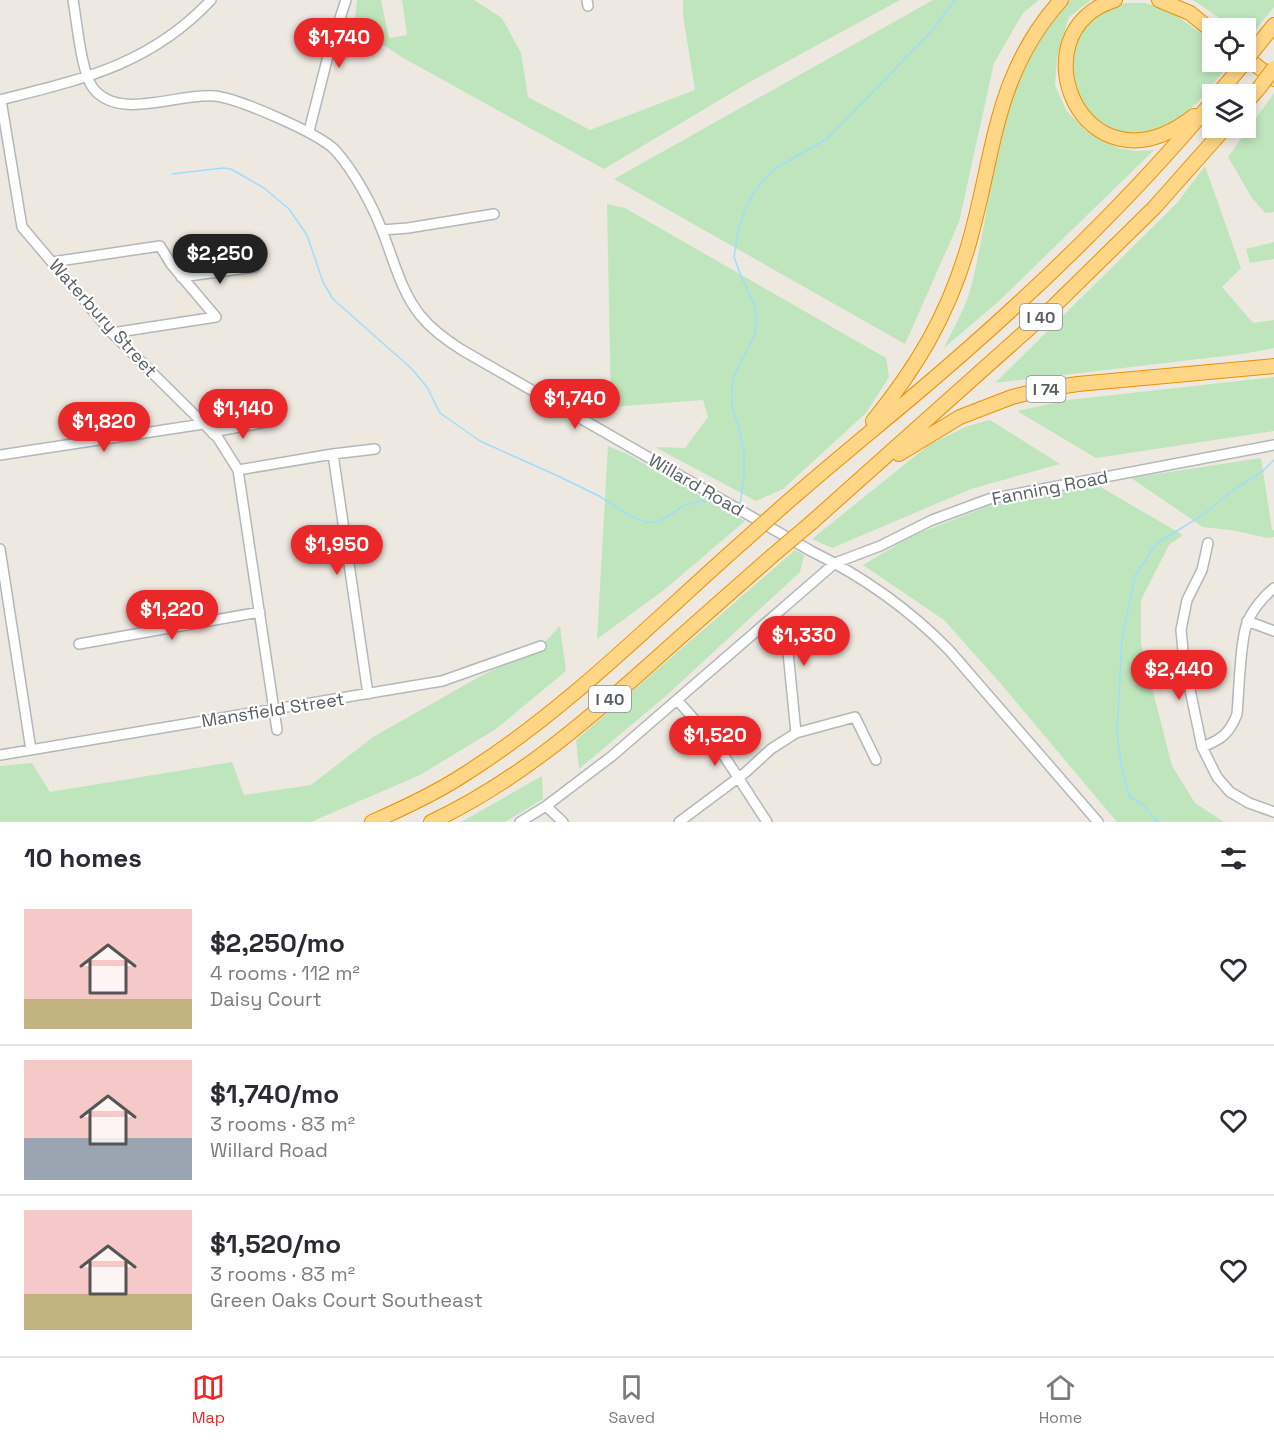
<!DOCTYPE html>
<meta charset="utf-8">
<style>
:root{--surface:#fff;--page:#f7f7f7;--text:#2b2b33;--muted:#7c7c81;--line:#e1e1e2;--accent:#eb2829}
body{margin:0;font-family:"Space Grotesk",sans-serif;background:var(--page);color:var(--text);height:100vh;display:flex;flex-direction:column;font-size:22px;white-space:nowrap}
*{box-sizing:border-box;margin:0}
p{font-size:20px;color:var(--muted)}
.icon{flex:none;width:33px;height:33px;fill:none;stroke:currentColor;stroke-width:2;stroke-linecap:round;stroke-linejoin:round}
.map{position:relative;height:822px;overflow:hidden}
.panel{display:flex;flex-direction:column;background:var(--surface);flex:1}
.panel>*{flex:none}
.controls{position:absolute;left:1202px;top:18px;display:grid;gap:12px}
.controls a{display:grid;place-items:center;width:54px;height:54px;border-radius:0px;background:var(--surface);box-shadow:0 3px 9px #0003;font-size:30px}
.price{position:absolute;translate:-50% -51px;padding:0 14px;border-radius:21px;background:var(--accent);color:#fff;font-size:20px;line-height:39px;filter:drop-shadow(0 2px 3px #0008)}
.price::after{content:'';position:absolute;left:50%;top:36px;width:18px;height:14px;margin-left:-9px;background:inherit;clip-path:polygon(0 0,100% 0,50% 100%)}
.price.active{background:#222;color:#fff}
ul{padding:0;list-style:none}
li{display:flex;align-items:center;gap:18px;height:150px;padding:0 24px}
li+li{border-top:2px solid var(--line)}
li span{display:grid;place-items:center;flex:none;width:168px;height:120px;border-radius:0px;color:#555}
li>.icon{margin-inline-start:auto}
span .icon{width:72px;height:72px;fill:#fffc;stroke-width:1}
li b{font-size:26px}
h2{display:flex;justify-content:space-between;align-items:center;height:72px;padding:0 24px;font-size:26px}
.menu{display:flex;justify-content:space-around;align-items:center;height:84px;border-top:2px solid var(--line);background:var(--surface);font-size:16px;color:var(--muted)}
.menu a{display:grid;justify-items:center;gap:3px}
.menu .active{color:var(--accent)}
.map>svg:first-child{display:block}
.green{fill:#bfe5bc}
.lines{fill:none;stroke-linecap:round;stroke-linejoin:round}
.stream{stroke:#9eddff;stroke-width:1.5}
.minor-casing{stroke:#b3b7bc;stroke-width:12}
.highway-casing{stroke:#ed8f00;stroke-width:16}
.minor{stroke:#fff;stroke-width:9}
.highway{stroke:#fed686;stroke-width:14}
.highway-bridge-casing{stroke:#ed8f00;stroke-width:16;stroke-linecap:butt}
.highway-bridge{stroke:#fed686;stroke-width:14}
.labels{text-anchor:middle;stroke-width:4.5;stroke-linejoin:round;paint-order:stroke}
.shield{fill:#fff;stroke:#8b8e91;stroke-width:1.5}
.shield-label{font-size:16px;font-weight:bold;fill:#595e62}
.street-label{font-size:18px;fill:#595e62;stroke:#fff}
</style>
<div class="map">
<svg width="1274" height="822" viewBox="0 0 1274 822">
<rect width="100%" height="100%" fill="#ede9e0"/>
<!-- green -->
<path class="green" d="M357,0H381L389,38L407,35L402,0H474L502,18L521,53L528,97L590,130L695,90L683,15V0H900L748,83L604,169L405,59L354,26Z
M933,0H1039L1023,13L994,63L959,222L905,344L614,179Z
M1070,0H1091L1069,17L1057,57L1055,85L1066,110L1085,130L1118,148L1136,151L1154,150L999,301L944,348C952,331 963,312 969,294C997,195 990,76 1070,0Z
M1193,0H1274V7L1248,39L1245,36V28H1234Z
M1125,3H1145L1167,9L1212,41V62H1231C1210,88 1190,117 1158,130C1098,154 1042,71 1085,26C1095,14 1111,9 1125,3Z
M1274,93V212L1265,213L1252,198L1228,157Z
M1205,166L1241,268L1222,287L1253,323L1274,320V348L1242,354L995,383L1177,203Z
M607,204L625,208L886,358L889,377L866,413L783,489L756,501L655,447L685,448L708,417L703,400L611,407Z
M1274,242V259L1250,263L1246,249Z
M1274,377V431L1096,458L1017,411L1068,400Z
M990,420L1060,464L971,489L832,548L812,539L930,444L968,426Z
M608,446L627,454L745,521L664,590L597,639Z
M1261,458L1272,530H1274V537L1267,538L1237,531L1203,527L1131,478Z
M1097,485L1183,535L1169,545L1141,600V644L1172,766L1195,803L1224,822H1117L1001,684L944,620L863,565L912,536L988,506Z
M795,550L804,555L800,572L667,695L579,769L576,740Z
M560,626L566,671L496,729L420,775L311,822H0V766L32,763L50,792L232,762L244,795L311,785L373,737L479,677L541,646Z
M542,776L543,799L505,822H461Z"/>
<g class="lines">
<!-- stream -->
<path class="stream" d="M172,174L223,168L231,169L264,188L289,209L307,235L323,282L333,299L412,369L427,387L440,413L480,441L558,476L599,496L630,516L646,522H659L685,505L701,501H716
M740,505L744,476V451L739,429L732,407V387L735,373L755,334L757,318L753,302L741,276L734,257L739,227L748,202L760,184L774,169L827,139L931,32L955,0
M1158,822L1143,805L1129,796L1121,763L1117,732L1122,638L1135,576L1156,544L1204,514L1232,491L1263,471L1274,460"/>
<!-- minor casing -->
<g class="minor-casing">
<path id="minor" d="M73,0C77,22 81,72 93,88C119,122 180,92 215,96C240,99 318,133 335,150C354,171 373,206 383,233C394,261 401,291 420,315C432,330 446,340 462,350L811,551C864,577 908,608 949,650L1098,822
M587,0L588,6
M0,100C83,79 150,65 211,0
M1,100L22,227L112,333L218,438L238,470L277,730
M309,131L330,48L346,0
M382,230L408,228L494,214
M52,262L160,246L171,264L216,317
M181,277L255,267
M112,333L216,317
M213,434L217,431L262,423
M333,454L368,694
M0,455L203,424
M238,470L333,454L375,449
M1208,543L1202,570L1187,600L1181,630L1184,661L1202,747L1217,777L1230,792L1249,803L1274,812
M0,549L31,750
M769,621L787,642L796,733
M1247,621L1274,631
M79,644L260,612
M678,701L717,745L767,822
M1202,747C1221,740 1230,733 1237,714C1239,694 1240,637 1248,621C1253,609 1264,596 1274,588
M0,755L442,681L541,646
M546,806L563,822
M520,822L546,806L612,756L835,563L880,546L932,520L989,499L1274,445
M679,822L746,772L771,749L796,733L855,717L876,760"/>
</g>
<!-- highway casing -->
<g class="highway-casing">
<path id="highway" d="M1115,0C1014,31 1082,203 1194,116
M1159,0L1190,13L1212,31
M1262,40L1274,25
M1245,57L1274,79
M1218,94L1245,62
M1245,104L1259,88
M873,421C917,367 947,316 967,250C995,157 992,77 1061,0
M899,454L960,417L1012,397L1044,389L1078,384L1274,366
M783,506C825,469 868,434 911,398C1019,307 1122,210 1212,102
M811,523L1053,307L1154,208L1225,128
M372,822C404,808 436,793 465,774C568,709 654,620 745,540
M431,822C513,784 583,724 649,665C690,628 731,592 772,556"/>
</g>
<!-- minor -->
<use href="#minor" class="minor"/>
<!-- highway -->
<use href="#highway" class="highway"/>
<!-- highway-bridge casing -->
<g class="highway-bridge-casing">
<path id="highway-bridge" d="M1245,61L1262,40
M1259,88L1274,68
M745,540L783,506
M772,556L811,523"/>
</g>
<!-- highway-bridge -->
<use href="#highway-bridge" class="highway-bridge"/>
</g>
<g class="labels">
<!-- shield labels -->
<g class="shield">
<rect x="1020" y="304" width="42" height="26" rx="4.5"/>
<rect x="1026.5" y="376" width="39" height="26" rx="4.5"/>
<rect x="589" y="686" width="42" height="26" rx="4.5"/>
</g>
<g class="shield-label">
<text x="1041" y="323">I 40</text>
<text x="1046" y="395">I 74</text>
<text x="610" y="705">I 40</text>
</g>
<!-- street labels -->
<g class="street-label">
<text transform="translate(103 318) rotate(48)" y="6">Waterbury Street</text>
<text transform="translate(696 485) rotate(30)" y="6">Willard Road</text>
<text transform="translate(1050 488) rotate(-11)" y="6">Fanning Road</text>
<text transform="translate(273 710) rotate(-9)" y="6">Mansfield Street</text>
</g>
</g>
</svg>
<div class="controls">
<a><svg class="icon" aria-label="locate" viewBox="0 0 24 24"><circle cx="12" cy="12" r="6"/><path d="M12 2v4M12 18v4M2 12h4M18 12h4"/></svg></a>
<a><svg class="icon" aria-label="layers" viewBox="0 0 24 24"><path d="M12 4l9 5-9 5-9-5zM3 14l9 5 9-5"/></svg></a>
</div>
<b class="price" style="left:339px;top:69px">$1,740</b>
<b class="price active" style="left:220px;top:285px">$2,250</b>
<b class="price" style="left:575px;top:430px">$1,740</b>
<b class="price" style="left:243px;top:440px">$1,140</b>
<b class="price" style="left:104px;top:453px">$1,820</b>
<b class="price" style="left:337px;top:576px">$1,950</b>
<b class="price" style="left:172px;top:641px">$1,220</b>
<b class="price" style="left:804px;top:667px">$1,330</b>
<b class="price" style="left:1179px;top:701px">$2,440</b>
<b class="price" style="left:715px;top:767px">$1,520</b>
</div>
<section class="panel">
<h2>10 homes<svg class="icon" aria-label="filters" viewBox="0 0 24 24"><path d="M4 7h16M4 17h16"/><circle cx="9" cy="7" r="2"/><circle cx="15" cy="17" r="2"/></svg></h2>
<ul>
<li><span style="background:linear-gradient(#f6c9c9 75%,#c2b280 0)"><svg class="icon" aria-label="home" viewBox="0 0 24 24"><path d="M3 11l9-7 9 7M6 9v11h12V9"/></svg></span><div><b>$2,250/mo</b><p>4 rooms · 112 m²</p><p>Daisy Court</p></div><svg class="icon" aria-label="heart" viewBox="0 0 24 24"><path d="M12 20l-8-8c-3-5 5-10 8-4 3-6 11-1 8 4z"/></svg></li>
<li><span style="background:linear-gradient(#f6c9c9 65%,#9aa5b1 0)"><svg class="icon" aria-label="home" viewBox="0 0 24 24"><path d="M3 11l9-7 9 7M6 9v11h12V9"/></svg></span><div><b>$1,740/mo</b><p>3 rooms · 83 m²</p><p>Willard Road</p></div><svg class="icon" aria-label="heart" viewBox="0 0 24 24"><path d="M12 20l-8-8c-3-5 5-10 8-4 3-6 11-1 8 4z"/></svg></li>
<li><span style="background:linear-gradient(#f6c9c9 70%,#c2b280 0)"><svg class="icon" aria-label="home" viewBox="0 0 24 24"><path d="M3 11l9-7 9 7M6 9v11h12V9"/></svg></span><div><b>$1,520/mo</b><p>3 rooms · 83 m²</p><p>Green Oaks Court Southeast</p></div><svg class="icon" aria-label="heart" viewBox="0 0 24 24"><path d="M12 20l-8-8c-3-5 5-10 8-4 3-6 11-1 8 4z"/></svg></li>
</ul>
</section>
<nav class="menu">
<a class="active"><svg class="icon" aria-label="map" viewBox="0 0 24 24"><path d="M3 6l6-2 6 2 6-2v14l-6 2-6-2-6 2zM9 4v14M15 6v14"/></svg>Map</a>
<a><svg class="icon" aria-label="saved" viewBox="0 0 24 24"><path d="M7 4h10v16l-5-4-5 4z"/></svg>Saved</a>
<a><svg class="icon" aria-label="home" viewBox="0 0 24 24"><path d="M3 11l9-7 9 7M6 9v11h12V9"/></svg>Home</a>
</nav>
